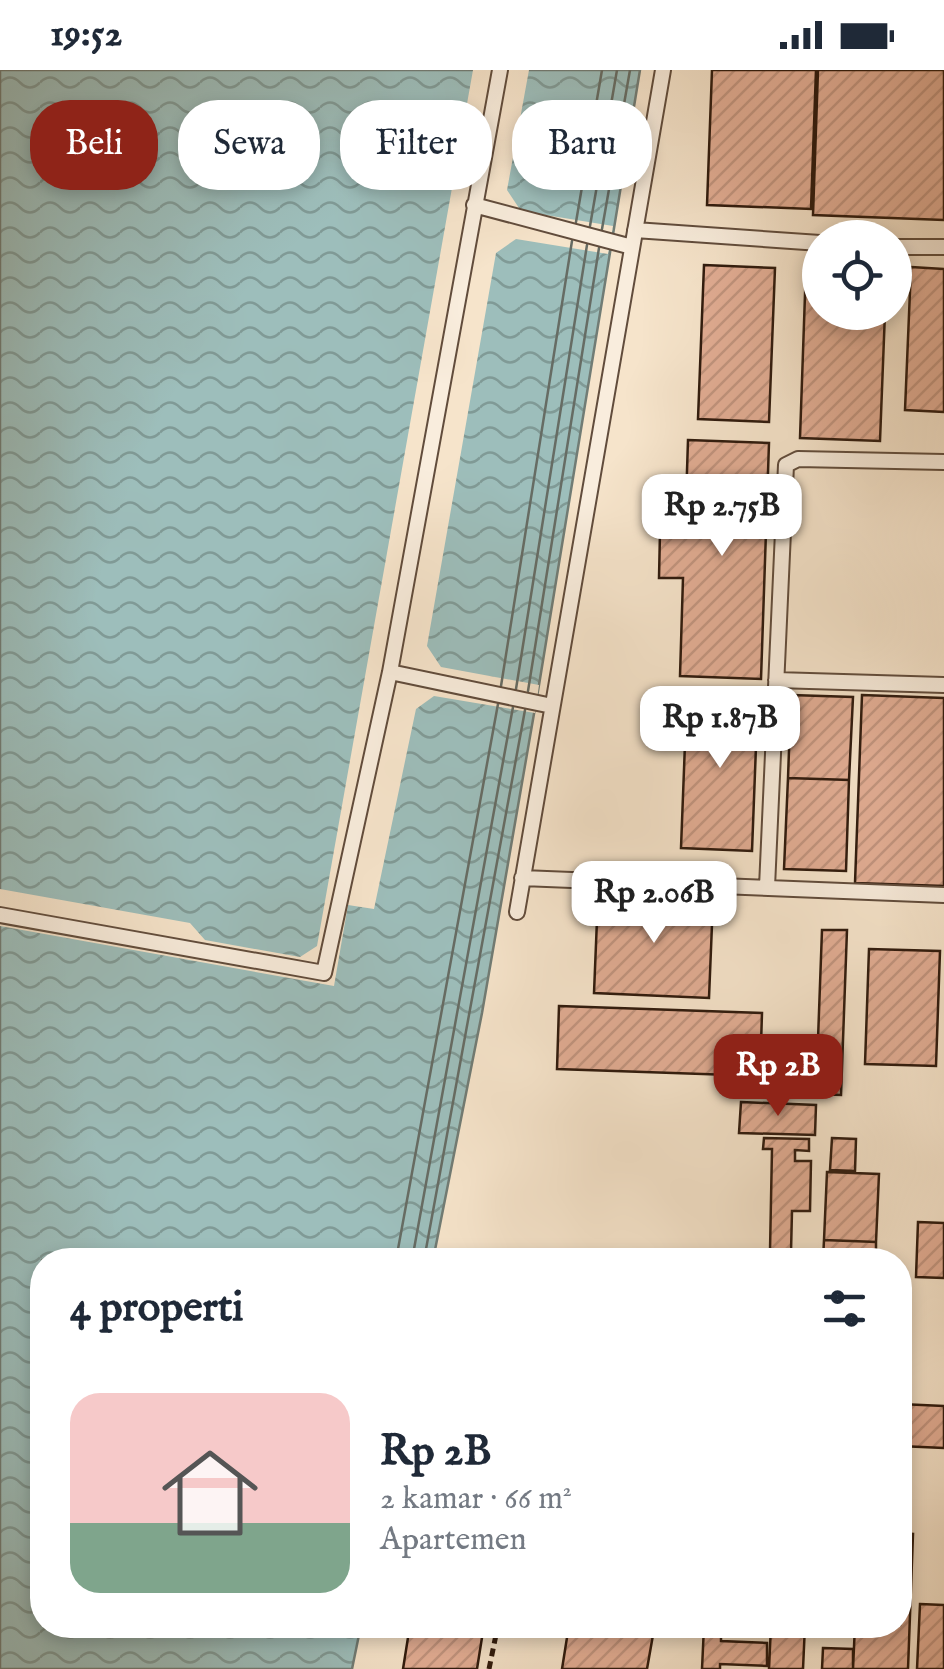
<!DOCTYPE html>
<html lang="id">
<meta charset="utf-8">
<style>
:root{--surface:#fff;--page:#f2f2f3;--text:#1f2937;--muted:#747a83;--line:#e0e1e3;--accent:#8f2418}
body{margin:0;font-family:"IM FELL English",serif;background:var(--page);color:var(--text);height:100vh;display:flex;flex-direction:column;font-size:38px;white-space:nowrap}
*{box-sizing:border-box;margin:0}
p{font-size:32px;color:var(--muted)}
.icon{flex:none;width:55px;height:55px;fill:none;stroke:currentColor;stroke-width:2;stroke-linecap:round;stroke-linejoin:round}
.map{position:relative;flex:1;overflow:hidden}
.panel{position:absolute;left:30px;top:1178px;width:882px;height:390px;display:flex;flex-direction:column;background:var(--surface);border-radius:40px;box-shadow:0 5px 15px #0003}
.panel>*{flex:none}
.banner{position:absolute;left:30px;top:30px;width:885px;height:90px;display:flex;gap:20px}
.tools{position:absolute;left:802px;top:150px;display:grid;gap:20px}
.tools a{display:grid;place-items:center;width:110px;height:110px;border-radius:50%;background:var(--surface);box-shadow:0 5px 15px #0003;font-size:50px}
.price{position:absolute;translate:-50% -85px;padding:0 22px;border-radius:20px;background:#fff;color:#222;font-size:32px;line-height:65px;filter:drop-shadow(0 2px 5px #0008)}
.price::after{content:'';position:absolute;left:50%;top:60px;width:30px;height:22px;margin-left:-15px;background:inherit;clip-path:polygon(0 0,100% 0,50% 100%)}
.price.current{background:var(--accent);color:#fff}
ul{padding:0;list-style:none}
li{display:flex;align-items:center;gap:30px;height:250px;padding:0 40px}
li+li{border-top:2px solid var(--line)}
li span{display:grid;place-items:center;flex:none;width:280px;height:200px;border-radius:30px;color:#555}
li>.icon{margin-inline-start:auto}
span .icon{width:120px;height:120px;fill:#fffc;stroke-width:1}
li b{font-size:42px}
h2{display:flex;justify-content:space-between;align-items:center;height:120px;padding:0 40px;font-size:42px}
.chip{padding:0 35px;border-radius:40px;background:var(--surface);box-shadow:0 5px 15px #0003;font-size:35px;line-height:90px}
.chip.current{background:var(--accent);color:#fff}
.status{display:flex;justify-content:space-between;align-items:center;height:70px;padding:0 50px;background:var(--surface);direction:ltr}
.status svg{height:28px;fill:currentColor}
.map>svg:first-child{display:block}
.water{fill:url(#water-waves);stroke:#717c75;stroke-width:2.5}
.pier{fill:#f6e4cb}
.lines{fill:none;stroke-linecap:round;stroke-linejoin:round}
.shore{stroke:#666c64;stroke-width:2.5}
.building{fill:url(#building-hatch);stroke:#2f1a0d;stroke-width:2.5}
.service-casing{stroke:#614c3c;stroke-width:18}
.path{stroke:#2f1a0d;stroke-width:5;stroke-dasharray:8 5;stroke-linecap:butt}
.service{stroke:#f9eddd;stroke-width:14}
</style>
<div class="status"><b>19:52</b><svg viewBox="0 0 49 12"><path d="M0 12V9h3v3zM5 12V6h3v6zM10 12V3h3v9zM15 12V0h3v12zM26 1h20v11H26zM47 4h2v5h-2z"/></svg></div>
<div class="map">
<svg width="944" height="1599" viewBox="0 0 944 1599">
<defs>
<pattern id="water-waves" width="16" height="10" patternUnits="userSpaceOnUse" patternTransform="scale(2.5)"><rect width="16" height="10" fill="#9dbebb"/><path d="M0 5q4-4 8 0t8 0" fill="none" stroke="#809a96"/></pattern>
<pattern id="building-hatch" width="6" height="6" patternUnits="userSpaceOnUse" patternTransform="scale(2.5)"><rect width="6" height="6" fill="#e2ad94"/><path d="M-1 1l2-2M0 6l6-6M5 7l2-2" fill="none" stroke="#c2947e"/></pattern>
</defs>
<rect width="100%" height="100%" fill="#f6e4cb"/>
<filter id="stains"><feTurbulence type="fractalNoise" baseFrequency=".002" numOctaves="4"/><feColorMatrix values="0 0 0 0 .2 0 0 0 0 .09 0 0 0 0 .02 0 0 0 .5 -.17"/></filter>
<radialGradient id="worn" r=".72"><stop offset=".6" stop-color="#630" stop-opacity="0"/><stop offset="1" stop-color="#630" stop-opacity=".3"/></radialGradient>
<!-- water -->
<path class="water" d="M0,0H640L539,615L482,943L433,1190H42V1555H361L352,1599H0Z"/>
<!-- pier -->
<path class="pier" d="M473,0H529L507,120L521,141L613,156L608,184L516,169L496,183L427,576L441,597L539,615L535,643L434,626L416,639L374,839L348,835L334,916L0,856V819L190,853L205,870L300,887L317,876Z"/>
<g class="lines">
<!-- shore -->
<path class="shore" d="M576,152L602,0
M590,156L617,0
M602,159L630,0
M501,616L572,171
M516,619L587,175
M528,621L599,178
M396,1190L498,634
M412,1190L513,637
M424,1190L525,640"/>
</g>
<!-- building -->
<path class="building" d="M712,0H816L811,139L707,135Z
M818,0H944V150L813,145Z
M704,195L775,198L769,352L698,349Z
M806,196L820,197V242H885L880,371L800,368Z
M911,197L944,199V342L905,340Z
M688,370L769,373L761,609L680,606L683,508H659L660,462L685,463Z
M687,621L758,624L752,781L681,778Z
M791,625L853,627L849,710L788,708Z
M862,625L944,628V816L855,813Z
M788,708L849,710L846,801L784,799Z
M598,825L713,830L709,928L594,923Z
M822,860H847L841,1025L816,1024Z
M869,879L940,881L936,996L865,994Z
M559,936L762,943L760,1006L557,999Z
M741,1032L816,1035L815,1065L739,1063Z
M764,1068L809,1069V1081L795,1080V1091H811L810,1141H792L791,1182H815V1190H740V1180L770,1181L772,1079H763Z
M832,1068L856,1069L855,1101L830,1100Z
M827,1102L879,1104L876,1172L824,1170Z
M918,1152L944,1153V1208L916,1207Z
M824,1170L876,1172V1190H823Z
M900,1334L944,1336V1378L900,1376Z
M900,1463L913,1464L908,1599H853L855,1555H900Z
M920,1534L944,1535V1599H917Z
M410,1555H484L477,1599H403Z
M569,1555H594L653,1565L647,1599H562Z
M771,1555H805L803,1599H769Z
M810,1555H853V1566L810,1564Z
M704,1556L721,1557V1571L767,1573V1596L720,1594V1599H702Z
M823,1578L853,1579V1599H822Z"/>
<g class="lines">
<!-- service casing -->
<g class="service-casing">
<path id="service" d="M474,135L632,177
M635,160L820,173
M895,177H944
M390,602L552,636
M776,610L944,615
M522,808L944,825
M767,817L786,395L798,389L944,392
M517,842L663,0
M0,845L324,903L390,602L500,0"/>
</g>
<!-- path -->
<path class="path" d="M489,1599L498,1555"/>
<!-- service -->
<use href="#service" class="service"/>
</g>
<rect width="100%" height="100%" filter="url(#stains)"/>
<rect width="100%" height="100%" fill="url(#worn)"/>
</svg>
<div class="tools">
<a><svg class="icon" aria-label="locate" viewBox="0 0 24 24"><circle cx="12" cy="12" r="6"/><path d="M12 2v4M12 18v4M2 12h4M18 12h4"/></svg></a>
</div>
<b class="price" style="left:722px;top:489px">Rp 2.75B</b>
<b class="price" style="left:720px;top:701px">Rp 1.87B</b>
<b class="price" style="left:654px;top:876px">Rp 2.06B</b>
<b class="price current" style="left:778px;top:1049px">Rp 2B</b>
<div class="banner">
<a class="chip current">Beli</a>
<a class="chip">Sewa</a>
<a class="chip">Filter</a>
<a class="chip">Baru</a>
</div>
<section class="panel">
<h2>4 properti<svg class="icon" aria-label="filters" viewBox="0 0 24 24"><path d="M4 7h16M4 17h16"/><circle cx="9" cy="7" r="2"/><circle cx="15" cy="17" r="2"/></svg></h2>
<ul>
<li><span style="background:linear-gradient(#f6c9c9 65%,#7fa58c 0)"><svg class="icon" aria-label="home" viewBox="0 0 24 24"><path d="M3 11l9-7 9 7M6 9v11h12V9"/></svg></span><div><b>Rp 2B</b><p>2 kamar · 66 m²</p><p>Apartemen</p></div></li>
</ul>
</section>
</div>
